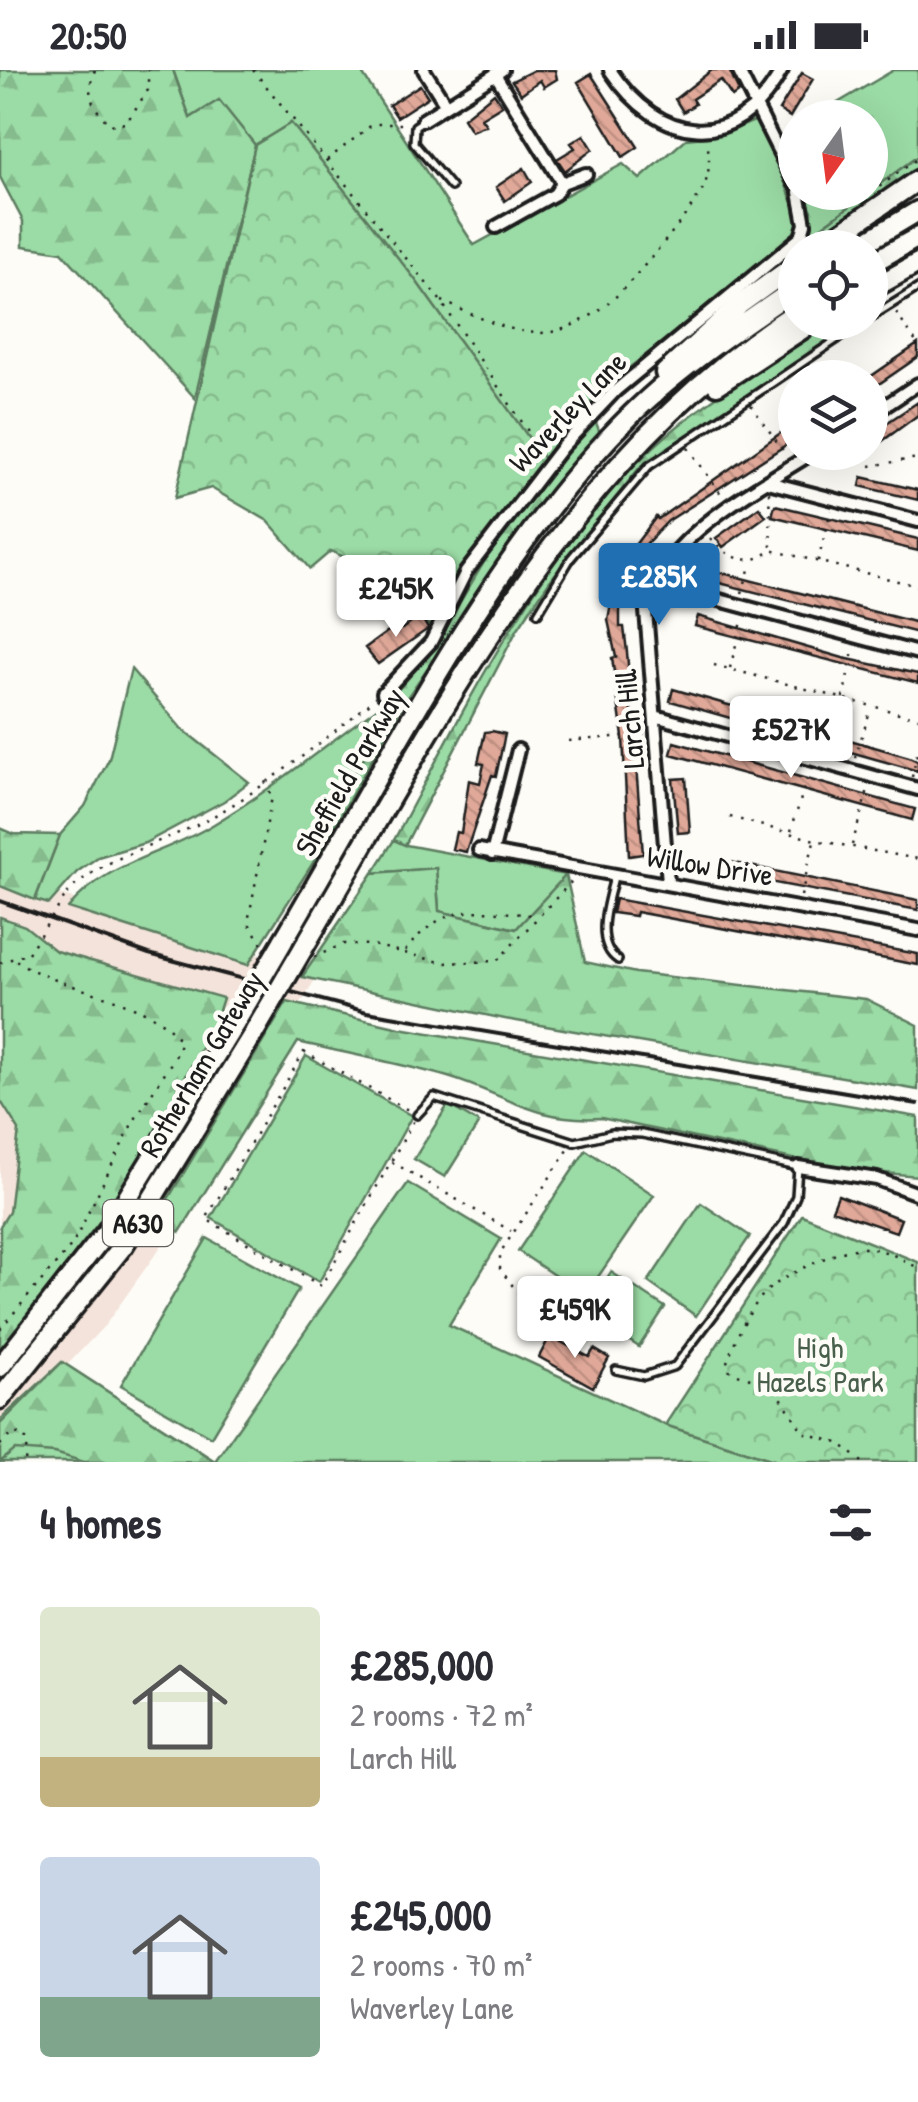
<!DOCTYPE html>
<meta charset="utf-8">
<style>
:root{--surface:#fff;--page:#f7f7f7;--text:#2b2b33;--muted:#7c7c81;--accent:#1f6fb2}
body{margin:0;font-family:"Patrick Hand",sans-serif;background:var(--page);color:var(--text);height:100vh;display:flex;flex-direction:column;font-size:38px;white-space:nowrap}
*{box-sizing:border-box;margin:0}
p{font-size:32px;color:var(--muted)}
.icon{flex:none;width:55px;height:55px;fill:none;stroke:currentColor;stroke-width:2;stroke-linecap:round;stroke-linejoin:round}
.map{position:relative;height:1392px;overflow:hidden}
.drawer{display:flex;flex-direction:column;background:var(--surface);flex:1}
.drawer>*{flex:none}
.needle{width:65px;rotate:194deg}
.fabs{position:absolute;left:778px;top:30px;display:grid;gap:20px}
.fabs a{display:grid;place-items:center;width:110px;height:110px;border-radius:50%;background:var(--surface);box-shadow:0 10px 40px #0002;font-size:50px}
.price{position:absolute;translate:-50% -85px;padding:0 22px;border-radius:10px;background:#fff;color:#222;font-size:32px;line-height:65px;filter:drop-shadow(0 2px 5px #0008)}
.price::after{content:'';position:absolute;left:50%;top:60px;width:30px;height:22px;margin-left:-15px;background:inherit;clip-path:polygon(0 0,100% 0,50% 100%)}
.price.selected{background:var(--accent);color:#fff}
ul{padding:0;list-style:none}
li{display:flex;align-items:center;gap:30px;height:250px;padding:0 40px}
li span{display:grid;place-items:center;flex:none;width:280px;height:200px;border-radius:10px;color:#555}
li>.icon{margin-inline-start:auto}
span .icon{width:120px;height:120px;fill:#fffc;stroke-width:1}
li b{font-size:42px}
h2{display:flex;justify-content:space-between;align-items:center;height:120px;padding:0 40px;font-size:42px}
.status{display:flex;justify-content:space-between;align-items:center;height:70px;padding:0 50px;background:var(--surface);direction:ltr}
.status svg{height:28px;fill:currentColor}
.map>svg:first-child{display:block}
.built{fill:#f4e3da}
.grass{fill:#9bdba5;stroke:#5c7c60;stroke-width:2.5}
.forest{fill:url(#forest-firs);stroke:#5c7c60;stroke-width:2.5}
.park{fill:url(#park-crowns);stroke:#5c7c60;stroke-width:2.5}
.building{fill:url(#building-back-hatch);stroke:#1c1c1c;stroke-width:2.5}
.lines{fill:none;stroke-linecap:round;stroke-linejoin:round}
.service-casing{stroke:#1c1c1c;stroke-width:12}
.minor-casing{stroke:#1c1c1c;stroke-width:18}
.trunk-casing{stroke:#1c1c1c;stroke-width:25}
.path{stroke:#1c1c1c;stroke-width:2.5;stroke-dasharray:2.5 8;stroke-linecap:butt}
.service{stroke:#fdfcf7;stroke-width:5}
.minor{stroke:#fdfcf7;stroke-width:10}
.trunk{stroke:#fdfcf7;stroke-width:18}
.rail{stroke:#1c1c1c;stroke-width:4}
.trunk-bridge-casing{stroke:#1c1c1c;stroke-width:25;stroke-linecap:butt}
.path-bridge{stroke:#1c1c1c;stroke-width:2.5;stroke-dasharray:2.5 8;stroke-linecap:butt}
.trunk-bridge{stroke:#fdfcf7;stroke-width:18}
.labels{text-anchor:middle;stroke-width:9;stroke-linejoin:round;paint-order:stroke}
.shield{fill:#fdfcf7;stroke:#605f5e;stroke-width:2.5}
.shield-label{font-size:28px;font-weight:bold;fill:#1c1c1c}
.street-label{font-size:30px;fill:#1c1c1c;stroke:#fdfcf7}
.park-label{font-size:30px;fill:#485f4c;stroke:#fdfcf7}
</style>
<div class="status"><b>20:50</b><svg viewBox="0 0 49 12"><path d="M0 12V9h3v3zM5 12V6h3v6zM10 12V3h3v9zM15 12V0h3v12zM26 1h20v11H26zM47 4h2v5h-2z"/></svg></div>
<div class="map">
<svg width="918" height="1392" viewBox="0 0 918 1392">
<defs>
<pattern id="forest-firs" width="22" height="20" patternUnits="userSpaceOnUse" patternTransform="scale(2.5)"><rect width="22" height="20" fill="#9bdba5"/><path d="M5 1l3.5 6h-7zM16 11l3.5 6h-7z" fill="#85bb8d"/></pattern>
<pattern id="park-crowns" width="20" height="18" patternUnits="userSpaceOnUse" patternTransform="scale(2.5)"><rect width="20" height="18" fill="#9bdba5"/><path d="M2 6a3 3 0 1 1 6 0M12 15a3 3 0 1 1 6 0" fill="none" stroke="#85bb8d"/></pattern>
<pattern id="building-back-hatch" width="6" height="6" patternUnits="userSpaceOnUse" patternTransform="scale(2.5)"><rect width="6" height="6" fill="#dfa898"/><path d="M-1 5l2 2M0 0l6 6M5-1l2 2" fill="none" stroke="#bf9082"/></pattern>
</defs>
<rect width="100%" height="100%" fill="#fdfcf7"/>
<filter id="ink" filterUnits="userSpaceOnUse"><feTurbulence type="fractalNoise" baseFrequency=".01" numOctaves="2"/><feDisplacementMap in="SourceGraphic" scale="20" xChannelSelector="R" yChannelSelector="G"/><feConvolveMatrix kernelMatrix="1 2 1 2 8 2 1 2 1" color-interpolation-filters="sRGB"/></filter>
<g filter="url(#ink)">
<!-- built -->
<path class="built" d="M0,806L233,879L321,899L162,1175L106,1254L0,1366Z"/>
<!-- grass -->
<path class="grass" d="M173,0H360L474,175L623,94L640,109L686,69L721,65L759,49L801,152L791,172L602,319L544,389L414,208L291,53L255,75L219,31L190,48Z
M894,0H918V86L870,121V48H812Z
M804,123H868L811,165L812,141Z
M131,599L181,658L249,712L224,731L145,773L98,787L77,802L49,834L35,830L60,765L85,736L109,689Z
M392,627L385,652L309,781L318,785L248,895L68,838C107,791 164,785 214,754C276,717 333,669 392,627Z
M394,770L406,775L566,805L516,859L439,841L436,798L373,803Z
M306,986L412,1046L319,1212L211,1148Z
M448,1035L479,1053L445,1107L414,1089Z
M586,1080L654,1125L585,1226L518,1181Z
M408,1113L501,1169L449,1255L665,1355L780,1392H0V1350L62,1292L215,1391Z
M701,1133L750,1166L696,1246L648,1212Z
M207,1168L299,1219L211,1367L121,1315Z
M611,1202L665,1237L639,1277L585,1242Z"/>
<!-- forest -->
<path class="forest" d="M0,0H173L190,48L219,30L255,75L195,328L62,182L23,176V151L0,107Z
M918,86V105L809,178L811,165Z
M833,253H854L640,397L549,512L517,560L405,775L394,770C465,638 530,503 636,394C692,337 765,294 833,253Z
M595,350L600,363L492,505L404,632L318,785L309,780L385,652L392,627L428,585L504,459Z
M0,758L14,764L60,765L35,830L0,816Z
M436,798L439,841L516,859L566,805L585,892L636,903L866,929L918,955V1020L505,949L302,907L373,803Z
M0,847L25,856L56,881L223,928L215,953L117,1129L0,1280V1156L9,1142L19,1060L0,1030Z
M287,932L400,958L918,1047V1106L840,1099L601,1048C533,1052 508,1025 448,1007C399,993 348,984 298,972L180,1162L154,1152Z
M62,1292L216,1392H84L55,1383L15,1380L0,1392V1354Z"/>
<!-- park -->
<path class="park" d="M291,53L414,208L544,389L474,480L433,561L392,509L331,481L310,499L268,451L211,418L175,428L255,75Z
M802,1145L918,1192V1392H780L665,1355Z"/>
<!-- building -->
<path class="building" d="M534,0H555L557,9L544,17L540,10L521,24L512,11Z
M712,0H729L739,22L732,27L721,10L692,29L695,34L683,42L675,29Z
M802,3L813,9L790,47L779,40Z
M591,4L638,77L623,87L578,12Z
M420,15L428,27L397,47L389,35Z
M494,23L502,35L481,48L486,55L471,61L463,48Z
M584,65L593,79L565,101L557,89L575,78L571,73Z
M524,98L532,112L505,131L496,117Z
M918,274V287L870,320V307Z
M918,332V345L870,380V364Z
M795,353V369L668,451L646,474L629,500L620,530V557H624L627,582L643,784L629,786L623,667L612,588L616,587L608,550L617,499L656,447L658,449Z
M862,407L918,420V430L860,416Z
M775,435L918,469V481L772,446Z
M759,437L766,446L723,477L716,468Z
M683,493L918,553V563L680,503Z
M420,545L428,559L378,594L365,578L398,554L402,559Z
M698,546L843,588L918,604V613L695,556Z
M673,619L909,687L918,691V701L670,631Z
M492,661L505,664L496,706L492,705L466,782L452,779L456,762L461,763L469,710L480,713L484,694L478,693L485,662Z
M674,672L915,739L912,750L671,684Z
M686,708L690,762L678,763L673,709Z
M720,790L918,830V840L717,802Z
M615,829L918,884V895L636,842L635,846L612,843Z
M838,1125L901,1149L896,1162L832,1140Z
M550,1266L589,1287L594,1279L609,1288L593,1317L539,1287Z"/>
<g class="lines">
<!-- service casing -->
<g class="service-casing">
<path id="service" d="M421,52L415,56L414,73L451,117
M870,248L918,218
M538,543L571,488L649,396L863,252
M614,807C608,832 593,873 618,890
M417,1045L434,1027L575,1072L612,1063L642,1064L798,1097L796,1126L784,1153L675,1296L644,1306L616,1300"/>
</g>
<!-- minor casing -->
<g class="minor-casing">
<path id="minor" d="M424,0L446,35
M610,0C659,74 736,85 782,0
M738,0L795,114
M495,4L562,113L555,124L496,157
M423,50L502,0
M562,113L586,104
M870,346L918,314
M768,412L918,451
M652,512L918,583
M383,623L431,572L466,502L562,377L615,321L801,167L805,154L799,122
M655,646L918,719
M479,780L918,860
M492,784L518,680
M668,812L646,541C653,472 759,417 814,382
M798,1097L877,1109L918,1124"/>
</g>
<!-- trunk casing -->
<g class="trunk-casing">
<path id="trunk" d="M819,178L918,110
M856,178L918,141
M870,194L918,167
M870,220L918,193
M665,303L739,235L795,195
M717,315L813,252
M283,871C386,698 488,486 632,344C680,297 739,257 795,219
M304,877C440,647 564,392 795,243
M0,1297L107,1161L235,953
M0,1329L123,1176L255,961"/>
</g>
<!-- path -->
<path class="path" d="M95,0C84,25 93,37 110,55L126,53L148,20V0
M253,0L440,230L544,385
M327,90L373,54H405
M871,123L918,88
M442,231C472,244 517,268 551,262C571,259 598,243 612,230C630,215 695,137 704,117C710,101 710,88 707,72
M896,243L918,275
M751,335L787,386
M688,378L724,428
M870,396L918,388
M769,422L771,478
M710,468C727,487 749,499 771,480L918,516
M818,491L831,440
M742,523L751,493
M714,595L918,648
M730,598L743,548
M843,628L854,577
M569,671L647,664
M799,673L815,624
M855,688L871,638
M912,707L918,679
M730,747L815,770L918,789
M791,761L809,702
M852,775L869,716
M67,824C98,788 165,773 210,748C268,716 322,671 374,630
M801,826L814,771
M262,874L248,852L272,727L265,711
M405,881C446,830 475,841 536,845
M314,887L344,874L373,875L444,893L497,891L572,811
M0,893L28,883
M304,982L417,1045L321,1216L206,1149Z
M392,1092L511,1161
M0,1259L73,1174L132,1054L178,982L180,971C152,927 59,922 16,890
M551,1266L500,1199V1183L568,1080
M0,1375L13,1363L23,1365L27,1371L25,1392
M862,1392L841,1374L803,1362L773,1315L731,1302L726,1295C735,1269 745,1247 762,1226C777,1207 843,1176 867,1178C885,1179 904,1190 918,1198"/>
<!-- service -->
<use href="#service" class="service"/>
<!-- minor -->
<use href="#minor" class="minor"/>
<!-- trunk -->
<use href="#trunk" class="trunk"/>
<!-- rail -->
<path class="rail" d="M0,831L149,884L367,942L918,1034"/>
<!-- trunk-bridge casing -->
<g class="trunk-bridge-casing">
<path id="trunk-bridge" d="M235,953L283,871
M255,961L304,877"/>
</g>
<!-- path-bridge -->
<path class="path-bridge" d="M28,883L67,824"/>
<!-- trunk-bridge -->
<use href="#trunk-bridge" class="trunk-bridge"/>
</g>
</g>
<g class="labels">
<!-- shield labels -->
<rect class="shield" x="103" y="1130" width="70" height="46" rx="8"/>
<g class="shield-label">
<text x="138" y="1163">A630</text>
</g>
<!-- street labels -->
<g class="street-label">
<text transform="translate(568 342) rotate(-46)" y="10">Waverley Lane</text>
<text transform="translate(630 649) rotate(-95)" y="10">Larch Hill</text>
<text transform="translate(350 702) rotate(-60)" y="10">Sheffield Parkway</text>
<text transform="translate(710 796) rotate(9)" y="10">Willow Drive</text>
<text transform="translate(202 994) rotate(-59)" y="10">Rotherham Gateway</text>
</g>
<!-- park labels -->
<g class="park-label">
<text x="820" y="1288">High<tspan x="820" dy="34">Hazels Park</tspan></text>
</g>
</g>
</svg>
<div class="fabs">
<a><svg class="needle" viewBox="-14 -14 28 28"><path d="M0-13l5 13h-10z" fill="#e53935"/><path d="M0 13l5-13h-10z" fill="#7c7c81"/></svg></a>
<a><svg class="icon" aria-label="locate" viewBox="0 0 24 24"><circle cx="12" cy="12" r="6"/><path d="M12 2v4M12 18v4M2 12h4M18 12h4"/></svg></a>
<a><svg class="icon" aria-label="layers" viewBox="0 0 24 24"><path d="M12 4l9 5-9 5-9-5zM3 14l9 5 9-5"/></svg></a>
</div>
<b class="price selected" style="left:659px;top:558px">£285K</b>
<b class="price" style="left:396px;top:570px">£245K</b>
<b class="price" style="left:791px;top:711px">£527K</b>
<b class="price" style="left:575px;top:1291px">£459K</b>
</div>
<section class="drawer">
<h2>4 homes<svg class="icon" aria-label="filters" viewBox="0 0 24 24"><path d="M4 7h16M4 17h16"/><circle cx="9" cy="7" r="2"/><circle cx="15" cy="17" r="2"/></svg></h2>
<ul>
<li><span style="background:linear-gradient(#dfe7d0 75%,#c2b280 0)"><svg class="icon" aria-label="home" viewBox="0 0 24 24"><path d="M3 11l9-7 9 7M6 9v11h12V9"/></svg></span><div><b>£285,000</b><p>2 rooms · 72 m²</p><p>Larch Hill</p></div></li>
<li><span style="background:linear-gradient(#c9d6e8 70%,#7fa58c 0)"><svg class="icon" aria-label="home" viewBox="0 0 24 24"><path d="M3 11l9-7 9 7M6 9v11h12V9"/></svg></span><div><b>£245,000</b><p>2 rooms · 70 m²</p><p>Waverley Lane</p></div></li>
</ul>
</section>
